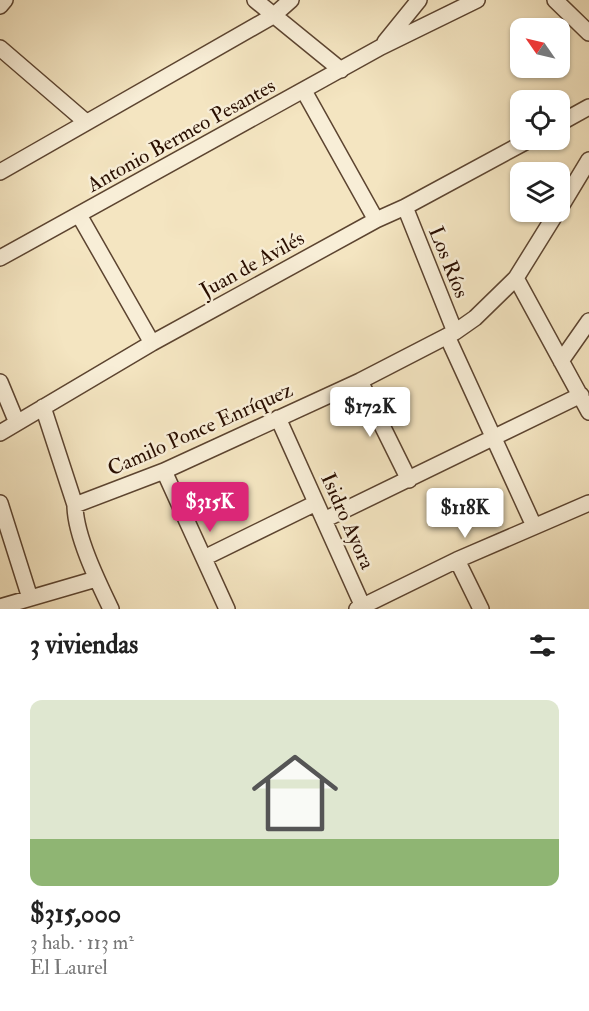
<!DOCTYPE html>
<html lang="es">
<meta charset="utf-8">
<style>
:root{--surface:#fff;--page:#f2f2f2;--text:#222;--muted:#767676;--line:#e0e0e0;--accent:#db2777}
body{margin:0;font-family:"IM FELL Double Pica",serif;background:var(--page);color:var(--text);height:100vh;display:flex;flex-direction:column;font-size:22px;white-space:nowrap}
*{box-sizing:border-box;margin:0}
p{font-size:20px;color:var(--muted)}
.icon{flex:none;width:33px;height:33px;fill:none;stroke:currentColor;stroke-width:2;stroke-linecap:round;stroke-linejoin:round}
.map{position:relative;height:609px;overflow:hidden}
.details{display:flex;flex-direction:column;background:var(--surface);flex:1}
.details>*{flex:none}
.needle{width:39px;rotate:304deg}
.fabs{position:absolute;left:510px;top:18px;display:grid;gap:12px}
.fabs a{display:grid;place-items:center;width:60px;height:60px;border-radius:12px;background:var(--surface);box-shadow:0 2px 4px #0004;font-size:30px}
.price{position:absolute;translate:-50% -51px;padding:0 14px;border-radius:6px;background:#fff;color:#222;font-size:20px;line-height:39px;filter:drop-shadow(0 2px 3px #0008)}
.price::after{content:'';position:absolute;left:50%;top:36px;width:18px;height:14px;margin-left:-9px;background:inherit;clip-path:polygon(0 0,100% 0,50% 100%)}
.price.current{background:var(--accent);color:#fff}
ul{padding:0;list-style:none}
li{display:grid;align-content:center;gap:12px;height:318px;padding:0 30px}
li+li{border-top:2px solid var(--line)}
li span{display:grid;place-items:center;height:186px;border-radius:12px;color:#555}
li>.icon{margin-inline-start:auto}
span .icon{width:108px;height:108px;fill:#fffc;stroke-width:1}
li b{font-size:26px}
h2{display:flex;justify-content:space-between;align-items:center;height:72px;padding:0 30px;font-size:26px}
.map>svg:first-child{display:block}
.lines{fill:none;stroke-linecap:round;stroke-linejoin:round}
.minor-casing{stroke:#5c4430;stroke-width:18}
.minor{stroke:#f8eed7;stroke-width:15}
.labels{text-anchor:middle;stroke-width:5;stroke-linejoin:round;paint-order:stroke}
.street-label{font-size:21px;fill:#290e00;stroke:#f8eed7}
</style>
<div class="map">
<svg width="589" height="609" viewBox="0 0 589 609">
<rect width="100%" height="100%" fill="#f4e5c1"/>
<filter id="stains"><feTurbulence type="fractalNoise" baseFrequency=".00333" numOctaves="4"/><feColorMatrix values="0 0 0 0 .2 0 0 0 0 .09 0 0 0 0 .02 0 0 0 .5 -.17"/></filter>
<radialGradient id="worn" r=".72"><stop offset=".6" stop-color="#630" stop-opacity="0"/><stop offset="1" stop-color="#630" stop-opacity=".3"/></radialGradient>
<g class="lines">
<!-- minor casing -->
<g class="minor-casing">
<path id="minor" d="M255,0L341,70
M555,0L589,33
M0,6L5,0
M385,42L419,0
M0,48L86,122
M304,91L376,220
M560,123L589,107
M0,172L273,16L291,0
M405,207L455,332
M560,208L589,160
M79,215L152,343
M0,258L381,47L477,0
M516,278L589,412
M447,336L534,526
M561,361L589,321
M360,381L409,480
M0,382L17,423
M43,407L75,505C75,535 98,582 111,609
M278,418L364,609
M0,433L152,343L376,220L405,207L529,140
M164,471L227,609
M0,503L30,598
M75,505L164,471L360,381L455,332L475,318L516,278L557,212
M324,520L581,395
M204,558L316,503
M457,560L481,609
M0,607L96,579
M357,609L457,560L589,503"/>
</g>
<!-- minor -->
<use href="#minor" class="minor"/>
</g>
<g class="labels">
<!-- street labels -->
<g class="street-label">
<text transform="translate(181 135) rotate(-29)" y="7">Antonio Bermeo Pesantes</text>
<text transform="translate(449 262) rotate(68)" y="7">Los Ríos</text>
<text transform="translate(252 264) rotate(-29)" y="7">Juan de Avilés</text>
<text transform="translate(200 429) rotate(-24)" y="7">Camilo Ponce Enríquez</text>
<text transform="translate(348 521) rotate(66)" y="7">Isidro Ayora</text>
</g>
</g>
<rect width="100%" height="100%" filter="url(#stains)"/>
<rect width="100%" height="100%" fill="url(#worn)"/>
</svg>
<div class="fabs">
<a><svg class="needle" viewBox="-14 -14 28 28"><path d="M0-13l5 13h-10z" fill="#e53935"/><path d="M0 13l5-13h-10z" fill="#767676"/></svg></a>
<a><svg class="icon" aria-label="locate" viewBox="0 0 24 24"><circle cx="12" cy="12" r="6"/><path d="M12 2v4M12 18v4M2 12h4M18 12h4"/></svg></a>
<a><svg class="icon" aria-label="layers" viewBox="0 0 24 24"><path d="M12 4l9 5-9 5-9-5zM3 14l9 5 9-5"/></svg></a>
</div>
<b class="price" style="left:370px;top:438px">$172K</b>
<b class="price current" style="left:210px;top:533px">$315K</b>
<b class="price" style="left:465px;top:539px">$118K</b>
</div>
<section class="details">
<h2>3 viviendas<svg class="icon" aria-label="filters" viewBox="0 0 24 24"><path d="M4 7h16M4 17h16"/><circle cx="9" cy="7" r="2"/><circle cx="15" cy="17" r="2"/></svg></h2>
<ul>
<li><span style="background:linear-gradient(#dfe7d0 75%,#8fb573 0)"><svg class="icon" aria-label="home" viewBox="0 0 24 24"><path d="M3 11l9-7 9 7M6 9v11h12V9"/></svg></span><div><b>$315,000</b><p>3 hab. · 113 m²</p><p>El Laurel</p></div></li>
</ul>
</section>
